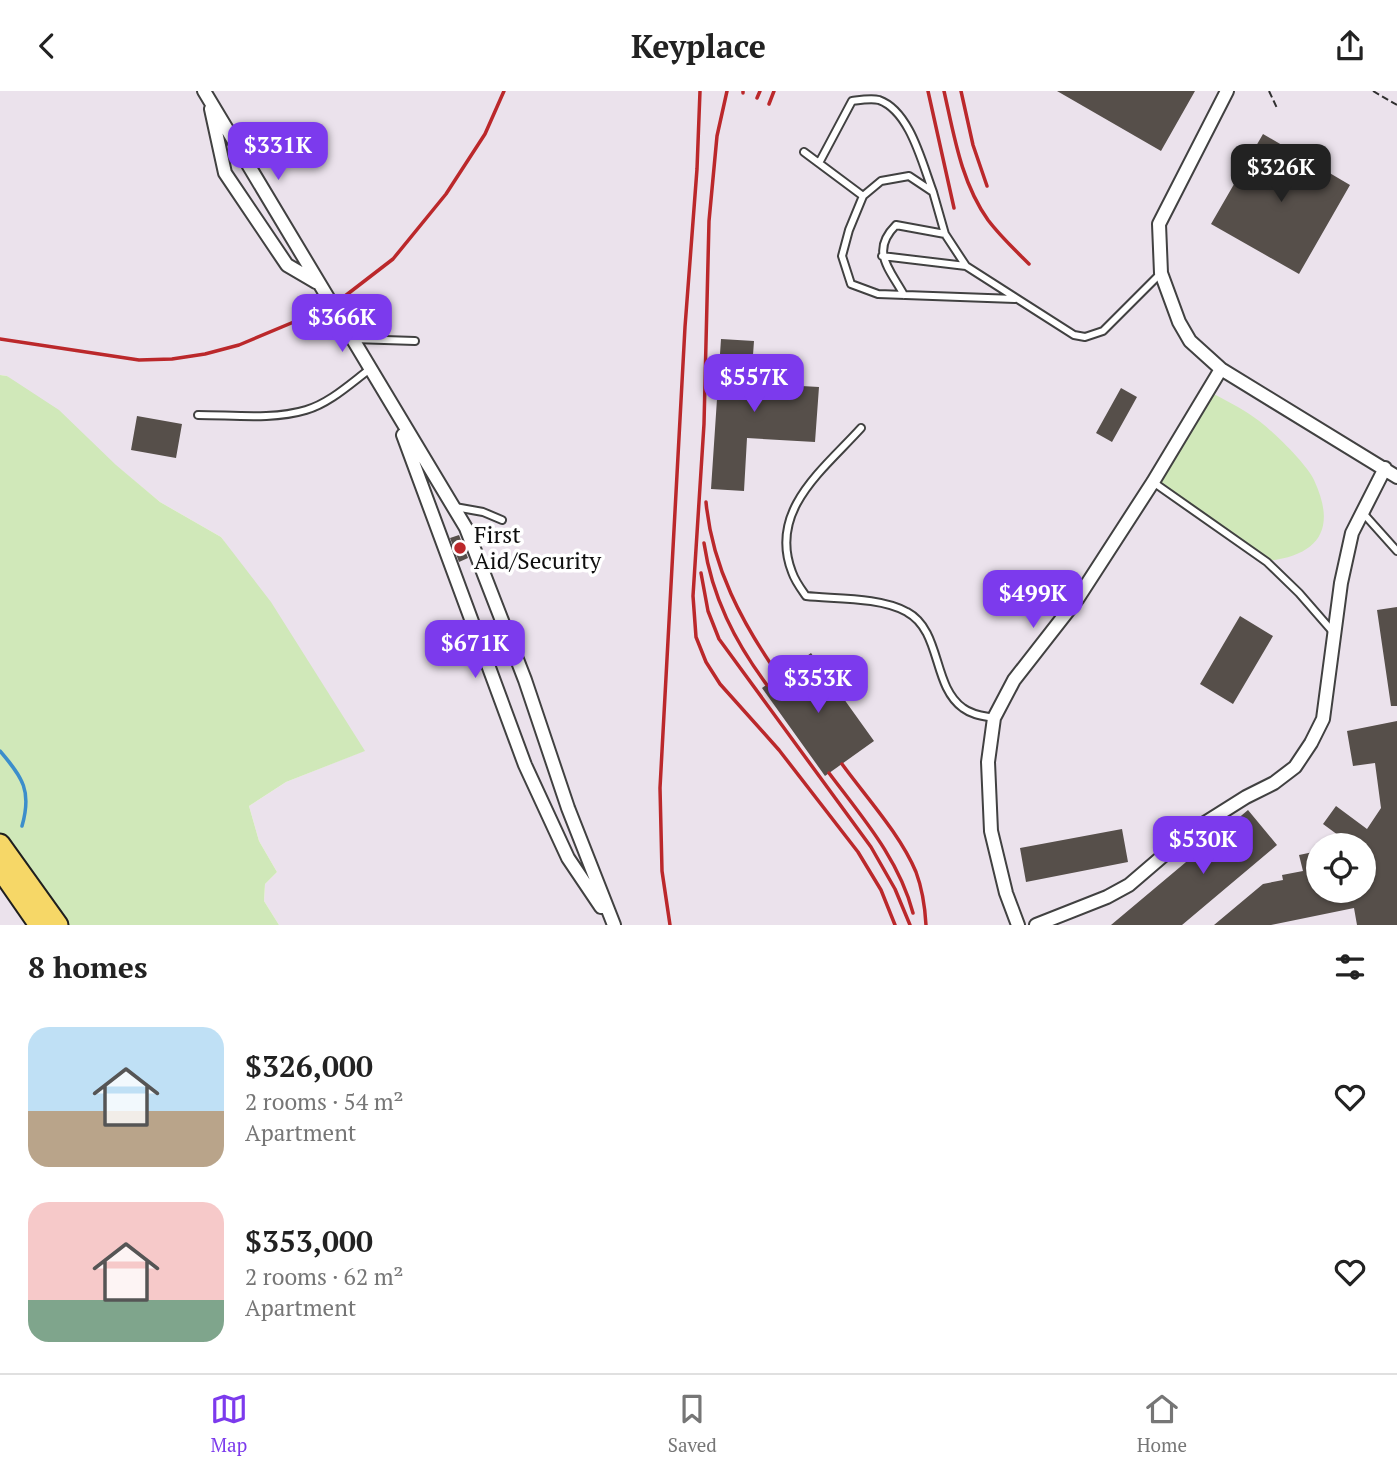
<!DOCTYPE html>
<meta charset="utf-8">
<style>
:root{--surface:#fff;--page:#f6f6f6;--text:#222;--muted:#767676;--line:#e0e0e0;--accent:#7c3aed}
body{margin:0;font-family:"PT Serif",serif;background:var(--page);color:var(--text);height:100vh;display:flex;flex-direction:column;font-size:26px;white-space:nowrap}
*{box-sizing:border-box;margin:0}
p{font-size:23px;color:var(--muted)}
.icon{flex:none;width:38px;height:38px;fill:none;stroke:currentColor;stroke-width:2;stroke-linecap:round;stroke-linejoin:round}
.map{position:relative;height:834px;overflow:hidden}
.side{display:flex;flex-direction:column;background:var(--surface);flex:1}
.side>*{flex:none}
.fabs{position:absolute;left:1306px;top:742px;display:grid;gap:14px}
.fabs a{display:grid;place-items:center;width:70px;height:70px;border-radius:50%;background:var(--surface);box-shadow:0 2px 5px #0004;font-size:35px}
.price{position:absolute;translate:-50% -60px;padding:0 16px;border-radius:14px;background:var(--accent);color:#fff;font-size:23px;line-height:46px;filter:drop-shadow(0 2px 4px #0008)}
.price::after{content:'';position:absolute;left:50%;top:42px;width:21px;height:16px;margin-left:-10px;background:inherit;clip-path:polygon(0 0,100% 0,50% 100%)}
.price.current{background:#222;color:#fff}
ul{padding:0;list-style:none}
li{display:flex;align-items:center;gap:21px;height:175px;padding:0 28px}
li span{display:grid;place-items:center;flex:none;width:196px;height:140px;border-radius:21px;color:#555}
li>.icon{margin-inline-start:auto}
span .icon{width:84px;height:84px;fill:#fffc;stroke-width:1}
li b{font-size:30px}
h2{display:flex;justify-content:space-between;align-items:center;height:84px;padding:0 28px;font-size:30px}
header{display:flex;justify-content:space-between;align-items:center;height:91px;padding:0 28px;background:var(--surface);font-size:32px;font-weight:700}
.tab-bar{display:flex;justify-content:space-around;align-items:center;height:98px;border-top:2px solid var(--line);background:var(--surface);font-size:19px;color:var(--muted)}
.tab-bar a{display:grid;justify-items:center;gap:4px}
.tab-bar .current{color:var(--accent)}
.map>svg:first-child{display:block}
.industrial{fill:#ebe2ec;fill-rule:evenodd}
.green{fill:#d0e8b9}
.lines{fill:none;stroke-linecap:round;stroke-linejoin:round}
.stream{stroke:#3c8ecb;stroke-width:3.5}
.building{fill:#564f4a}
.service-casing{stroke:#414141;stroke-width:10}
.minor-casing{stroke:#414141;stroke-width:16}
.primary-casing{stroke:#1f1f1f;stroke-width:23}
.path{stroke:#303030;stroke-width:2;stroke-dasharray:7 3.5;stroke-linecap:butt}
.service{stroke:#fff;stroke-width:6}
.minor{stroke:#fff;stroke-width:12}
.primary{stroke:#f6d767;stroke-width:19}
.rail{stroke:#bb282b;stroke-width:3.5}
.poi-dot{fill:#bb282b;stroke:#fff;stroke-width:2.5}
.labels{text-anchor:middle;stroke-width:7;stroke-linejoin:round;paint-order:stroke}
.poi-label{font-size:23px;fill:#0e0e0e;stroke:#fff;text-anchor:start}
</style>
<header><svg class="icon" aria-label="back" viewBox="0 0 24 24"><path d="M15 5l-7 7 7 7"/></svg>Keyplace<svg class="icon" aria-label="share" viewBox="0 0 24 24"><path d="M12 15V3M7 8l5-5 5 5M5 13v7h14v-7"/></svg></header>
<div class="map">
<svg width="1397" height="834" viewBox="0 0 1397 834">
<rect width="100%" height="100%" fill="#fffcee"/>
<!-- industrial -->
<path class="industrial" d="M0,0H1397V834H279L264,810L265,793L277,781L259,750L249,715L286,691L364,660L317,585L221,446L160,411L7,285L0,284ZM1318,754H1363V800H1318Z
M0,780L38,834H0Z"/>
<!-- green -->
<path class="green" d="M0,284L7,285L59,319L116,374L160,411L221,446L271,511L365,660L286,691L249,715L259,750L277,781L265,793L264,810L279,834H59L0,752Z
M1208,300C1223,308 1240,316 1255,327C1270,337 1307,373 1314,389C1337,438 1319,464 1268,470L1154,391Z"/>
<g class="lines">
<!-- stream -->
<path class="stream" d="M0,660C23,687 32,700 22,735"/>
</g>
<!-- building -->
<path class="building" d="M1057,0H1195L1161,60Z
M1263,43L1350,94L1299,183L1211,133Z
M721,248L754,250L751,292L819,296L815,351L747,347L744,400L711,398Z
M1121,297L1137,306L1112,351L1096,342Z
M137,325L182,333L176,367L131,359Z
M459,444L468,467L459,471L450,447Z
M1397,516V615H1391L1377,519Z
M1240,525L1273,545L1233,613L1200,593Z
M811,562L874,650L825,685L762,597Z
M1397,630V834H1357L1354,817L1271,834H1214L1263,793L1283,789L1282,784L1303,780L1299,764L1318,760V800H1363V754H1338L1342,747L1323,733L1336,715L1367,738L1381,717L1375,672L1353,675L1347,640Z
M1248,719L1277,754L1182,834H1111Z
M1122,738L1128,771L1026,791L1020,757Z"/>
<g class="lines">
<!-- service casing -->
<g class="service-casing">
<path id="service" d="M804,61L863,105
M819,72L852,10C860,9 871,7 879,9C910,20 922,72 933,101
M882,165L966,175
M904,204C889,177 870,160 896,134L945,143
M1015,208L878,203L851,193L842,165L849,139L863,105L881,90L909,85L933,101L945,143L966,175L1074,244L1085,246L1103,240L1161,182
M354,248L415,250
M198,324C233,324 273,329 306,319C330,312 351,292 370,278
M861,337C824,378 768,419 792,481C795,490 801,498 806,505C835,508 881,506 907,521C942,540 932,595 963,617C972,624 984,625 994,627
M1153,391L1267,471L1299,502L1333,541
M455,416L483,421L502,429
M1363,422L1397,460"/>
</g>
<!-- minor casing -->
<g class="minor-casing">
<path id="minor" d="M204,0L466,437L525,589L568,717L614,834
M1227,0L1159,133L1161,182L1179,231L1190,250L1221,278L1397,386
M211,18L225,82L287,174L316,191
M403,344L525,674L568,767L601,816
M1018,834L1006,802L991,740L988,671L994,627L1014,589L1078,507L1153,391L1221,278
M1036,834L1107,806L1129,794L1192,740L1246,706L1274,692L1295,676L1311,652L1323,628L1341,492L1352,442L1385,377"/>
</g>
<!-- primary casing -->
<g class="primary-casing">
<path id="primary" d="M0,753L58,834
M0,778L39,834"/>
</g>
<!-- path -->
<path class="path" d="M1269,0L1277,17
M1373,0L1397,14"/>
<!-- service -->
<use href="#service" class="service"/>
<!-- minor -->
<use href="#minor" class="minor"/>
<!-- primary -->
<use href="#primary" class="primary"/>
<!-- rail -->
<path class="rail" d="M727,0L717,45L709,130L704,333L693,505L696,546L706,571L720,593L779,659L858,761L881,799L895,834
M928,0L954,117
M944,0C954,44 961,91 988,129C1000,145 1015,159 1029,173
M961,0L973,54L987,95
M743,2V0
M757,7L760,0
M769,13L774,0
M0,248L139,269L172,268L205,263L239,254L332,215L393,168L446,103L485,43L504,0
M706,411C712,476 742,532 779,585
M704,452C712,506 735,551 767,594
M701,482L708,520L719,548L871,756L895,798L910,834
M842,673C866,706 900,743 916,781C922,797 925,816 926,834
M829,682C862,726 899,768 913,822
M670,834L662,780L660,697L685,236L697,78L700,0"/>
</g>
<!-- markers -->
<circle class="poi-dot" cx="460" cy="457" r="7"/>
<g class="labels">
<!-- poi labels -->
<g class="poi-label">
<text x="474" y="452">First<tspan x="474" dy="26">Aid/Security</tspan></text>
</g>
</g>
</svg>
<div class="fabs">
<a><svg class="icon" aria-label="locate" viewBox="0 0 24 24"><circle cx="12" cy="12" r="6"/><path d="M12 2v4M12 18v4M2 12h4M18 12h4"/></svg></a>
</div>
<b class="price" style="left:278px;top:91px">$331K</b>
<b class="price current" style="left:1281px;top:113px">$326K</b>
<b class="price" style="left:342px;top:263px">$366K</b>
<b class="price" style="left:754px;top:323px">$557K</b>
<b class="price" style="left:1033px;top:539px">$499K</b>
<b class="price" style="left:475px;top:589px">$671K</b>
<b class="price" style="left:818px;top:624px">$353K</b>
<b class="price" style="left:1203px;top:785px">$530K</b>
</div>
<section class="side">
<h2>8 homes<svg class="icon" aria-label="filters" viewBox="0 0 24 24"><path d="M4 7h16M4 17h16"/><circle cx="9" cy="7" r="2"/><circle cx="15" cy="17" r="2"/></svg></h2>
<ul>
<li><span style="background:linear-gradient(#bfe0f5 60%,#b9a48a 0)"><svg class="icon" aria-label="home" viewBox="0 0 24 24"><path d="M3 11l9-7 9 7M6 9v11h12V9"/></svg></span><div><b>$326,000</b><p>2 rooms · 54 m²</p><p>Apartment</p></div><svg class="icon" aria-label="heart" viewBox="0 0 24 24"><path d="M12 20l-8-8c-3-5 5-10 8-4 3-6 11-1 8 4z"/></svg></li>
<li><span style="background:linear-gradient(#f6c9c9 70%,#7fa58c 0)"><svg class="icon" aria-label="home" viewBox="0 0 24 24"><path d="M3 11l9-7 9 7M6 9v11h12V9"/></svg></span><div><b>$353,000</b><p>2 rooms · 62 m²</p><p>Apartment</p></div><svg class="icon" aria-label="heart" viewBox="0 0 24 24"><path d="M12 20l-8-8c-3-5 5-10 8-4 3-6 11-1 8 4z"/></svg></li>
</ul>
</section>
<nav class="tab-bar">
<a class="current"><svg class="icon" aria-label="map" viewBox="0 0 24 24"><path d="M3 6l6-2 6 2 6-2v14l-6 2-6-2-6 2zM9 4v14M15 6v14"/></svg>Map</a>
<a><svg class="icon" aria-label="saved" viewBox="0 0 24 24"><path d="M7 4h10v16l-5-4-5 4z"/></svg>Saved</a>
<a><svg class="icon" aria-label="home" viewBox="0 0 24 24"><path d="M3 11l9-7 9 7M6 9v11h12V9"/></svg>Home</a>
</nav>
